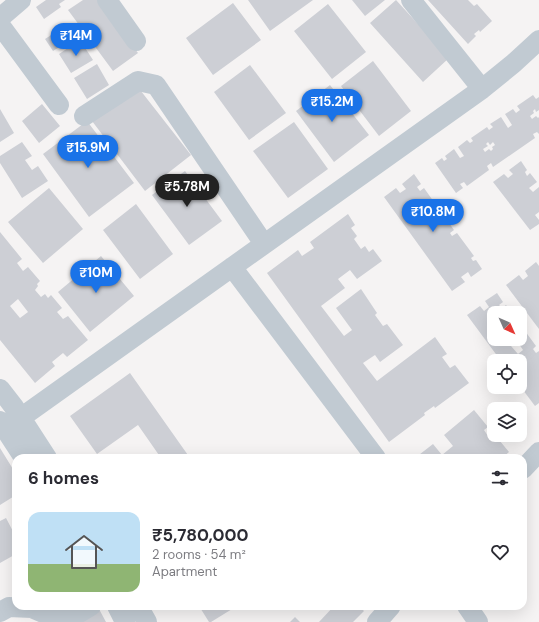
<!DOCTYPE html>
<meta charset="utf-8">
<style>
:root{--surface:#fff;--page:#f7f7f7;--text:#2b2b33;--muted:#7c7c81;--line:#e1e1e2;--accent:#1a73e8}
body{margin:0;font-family:"DM Sans",sans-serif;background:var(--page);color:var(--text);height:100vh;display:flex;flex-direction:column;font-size:15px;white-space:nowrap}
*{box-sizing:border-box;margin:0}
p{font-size:13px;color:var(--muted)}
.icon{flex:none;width:22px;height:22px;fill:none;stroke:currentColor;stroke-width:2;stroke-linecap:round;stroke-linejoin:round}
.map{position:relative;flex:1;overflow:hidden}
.sheet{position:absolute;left:12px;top:454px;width:515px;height:156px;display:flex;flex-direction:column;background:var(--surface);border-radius:12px;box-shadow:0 4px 16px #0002}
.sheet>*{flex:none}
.needle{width:26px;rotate:135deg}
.fabs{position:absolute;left:487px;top:306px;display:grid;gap:8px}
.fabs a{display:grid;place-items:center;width:40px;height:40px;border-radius:8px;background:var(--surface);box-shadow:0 4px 16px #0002;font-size:20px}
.price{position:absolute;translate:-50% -34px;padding:0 9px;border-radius:14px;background:var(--accent);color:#fff;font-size:13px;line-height:26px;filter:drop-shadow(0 1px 2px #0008)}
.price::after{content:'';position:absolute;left:50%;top:24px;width:12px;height:9px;margin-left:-6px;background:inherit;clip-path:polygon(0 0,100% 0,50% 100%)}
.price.current{background:#222;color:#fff}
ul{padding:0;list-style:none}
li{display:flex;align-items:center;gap:12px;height:100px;padding:0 16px}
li+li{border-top:1px solid var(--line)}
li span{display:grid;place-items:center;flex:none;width:112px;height:80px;border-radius:12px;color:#555}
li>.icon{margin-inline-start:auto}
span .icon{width:48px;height:48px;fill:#fffc;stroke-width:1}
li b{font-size:17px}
h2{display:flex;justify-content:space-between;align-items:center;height:48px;padding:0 16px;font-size:17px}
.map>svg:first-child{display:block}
.building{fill:#cdcfd5;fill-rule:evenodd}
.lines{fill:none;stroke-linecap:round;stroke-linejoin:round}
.minor{stroke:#c1cad2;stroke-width:20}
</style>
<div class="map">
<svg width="539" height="622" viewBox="0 0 539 622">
<rect width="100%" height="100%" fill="#f5f3f3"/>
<!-- building -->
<path class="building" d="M46,0H65L59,4L61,7L44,19L36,7Z
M83,0H98L138,53L113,71L68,10Z
M248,0H313L270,31Z
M352,0H385L365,16Z
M396,0L449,58L423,82L370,23Z
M428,0H468L474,6L477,4L492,21L480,32L479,30L474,34L476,36L468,44Z
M233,3L261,40L213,75L186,38Z
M328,4L366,52L332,79L294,31Z
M67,25L75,37L53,51L45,39Z
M80,40L93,60L71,73L59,54Z
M373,61L411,111L379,136L341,86Z
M97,64L109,85L87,99L74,78Z
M250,65L286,113L249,140L214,92Z
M330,85L369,135L334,162L296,111Z
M137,86L191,155L145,191L92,121Z
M533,95L536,99L539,97V110L536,112L535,109L533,111L534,113L530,116L532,119L536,116L538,118L539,117V134L537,132L533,134L535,138L493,167L491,163L487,166L489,170L467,186L464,182L460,184L463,188L456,193L435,163L442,158L444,161L447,159L445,156L454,149L460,158L464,156L458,147L467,140L470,143L473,141L471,138L487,127L489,130L493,127L490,124L501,117L508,128L512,125L505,114L513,109L516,113L520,110L517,106ZM488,142L490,145L493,142L495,145L492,147L493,149L491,151L489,149L485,152L483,149L488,146L486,144Z
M42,104L60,126L39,143L22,121Z
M0,109L14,133L0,142Z
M87,121L134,183L89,217L43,154Z
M294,122L328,169L288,198L253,151Z
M22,142L32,156L25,160L32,170L38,166L48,181L22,198L0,163V156Z
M521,161L527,170L525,172L527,176L530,173L537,182L529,188L533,192L539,187V212L535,215L539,220V224L530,230L493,182L504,174L508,178L513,174L509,170Z
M185,171L222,221L189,245L152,195Z
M414,174L421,184L417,187L420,191L424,188L454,230L450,233L452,236L457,233L474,256L471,258L473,261L476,260L482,269L471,277L468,272L461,277L465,282L452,291L384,197L396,188L400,193L406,189L402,184Z
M49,188L83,229L43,263L8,222Z
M136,204L173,254L140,279L103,230Z
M348,214L355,225L351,228L357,236L354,239L361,249L365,246L369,252L373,249L382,261L357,279L350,270L338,279L345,288L321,306L344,336L352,330L336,308L361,289L377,313L375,315L383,326L387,324L403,345L380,362L375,355L363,363L377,381L435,337L447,354L442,357L450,368L455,365L469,383L435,408L434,406L424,413L425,415L389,442L267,273L298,250L302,256L314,248L310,242Z
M0,232L22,259L17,263L23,271L28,267L40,281L37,284L38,286L35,290L41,297L45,294L48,298L51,295L62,308L57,312L63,319L68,316L88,340L67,357L63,353L52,362L55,366L35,383L0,340ZM18,299L28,312L20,318L10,306Z
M101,256L134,296L90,332L58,292Z
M536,262L539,266V329L506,285L519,275L523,280L528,276L525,271Z
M497,293L503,302L499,305L502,308L506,305L512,313H494V339H520V332L521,334L525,331L536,346L533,349L536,353L539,351V403L535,406L520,386V361H501L467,315L480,306L484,311L489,307L485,301ZM517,341L523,350L518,354L511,346Z
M130,373L190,458H161L138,425L97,454L70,416Z
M474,410L488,427L484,430L490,439L495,435L509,452L502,458H415L433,444L442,455L453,446L444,435Z
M0,448L16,474V495L0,505Z
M6,518L16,537V554L0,563V521Z
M199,606H237L211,622H209Z
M334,606H359L364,611L353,622H319Z
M99,609L106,622H74Z
M295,617L300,622H290Z"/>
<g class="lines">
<!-- minor -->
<path class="minor" d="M107,0L136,41
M411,0L482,89
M0,18L21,0
M0,25L59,105
M84,116L138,81L156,85L264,244
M232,267L376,458
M0,389L14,407L47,458
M0,421L24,458
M5,429L482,89L514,63L539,40
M523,469L539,452
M117,606L125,622
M138,606L147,622
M467,606L478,622
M0,612L9,607L32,608L59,620L69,619L91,606
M377,622L391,606"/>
</g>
</svg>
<div class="fabs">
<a><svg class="needle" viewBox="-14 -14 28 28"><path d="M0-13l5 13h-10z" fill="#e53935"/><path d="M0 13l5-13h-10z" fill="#7c7c81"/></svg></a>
<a><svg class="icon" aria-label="locate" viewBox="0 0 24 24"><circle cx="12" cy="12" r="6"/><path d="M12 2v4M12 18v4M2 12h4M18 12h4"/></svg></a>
<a><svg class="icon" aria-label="layers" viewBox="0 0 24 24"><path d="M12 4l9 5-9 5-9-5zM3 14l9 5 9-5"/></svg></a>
</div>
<b class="price" style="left:76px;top:57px">₹14M</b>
<b class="price" style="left:332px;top:123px">₹15.2M</b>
<b class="price" style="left:88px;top:169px">₹15.9M</b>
<b class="price current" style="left:187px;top:208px">₹5.78M</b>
<b class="price" style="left:433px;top:233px">₹10.8M</b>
<b class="price" style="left:96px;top:294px">₹10M</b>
<section class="sheet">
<h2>6 homes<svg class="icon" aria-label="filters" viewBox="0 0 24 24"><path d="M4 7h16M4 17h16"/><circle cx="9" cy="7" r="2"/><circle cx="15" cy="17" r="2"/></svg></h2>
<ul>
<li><span style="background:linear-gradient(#bfe0f5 65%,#8fb573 0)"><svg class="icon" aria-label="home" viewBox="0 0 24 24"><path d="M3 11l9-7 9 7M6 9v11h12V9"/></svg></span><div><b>₹5,780,000</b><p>2 rooms · 54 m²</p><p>Apartment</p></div><svg class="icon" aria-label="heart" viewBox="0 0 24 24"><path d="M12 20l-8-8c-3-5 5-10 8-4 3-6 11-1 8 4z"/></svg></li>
</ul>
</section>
</div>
